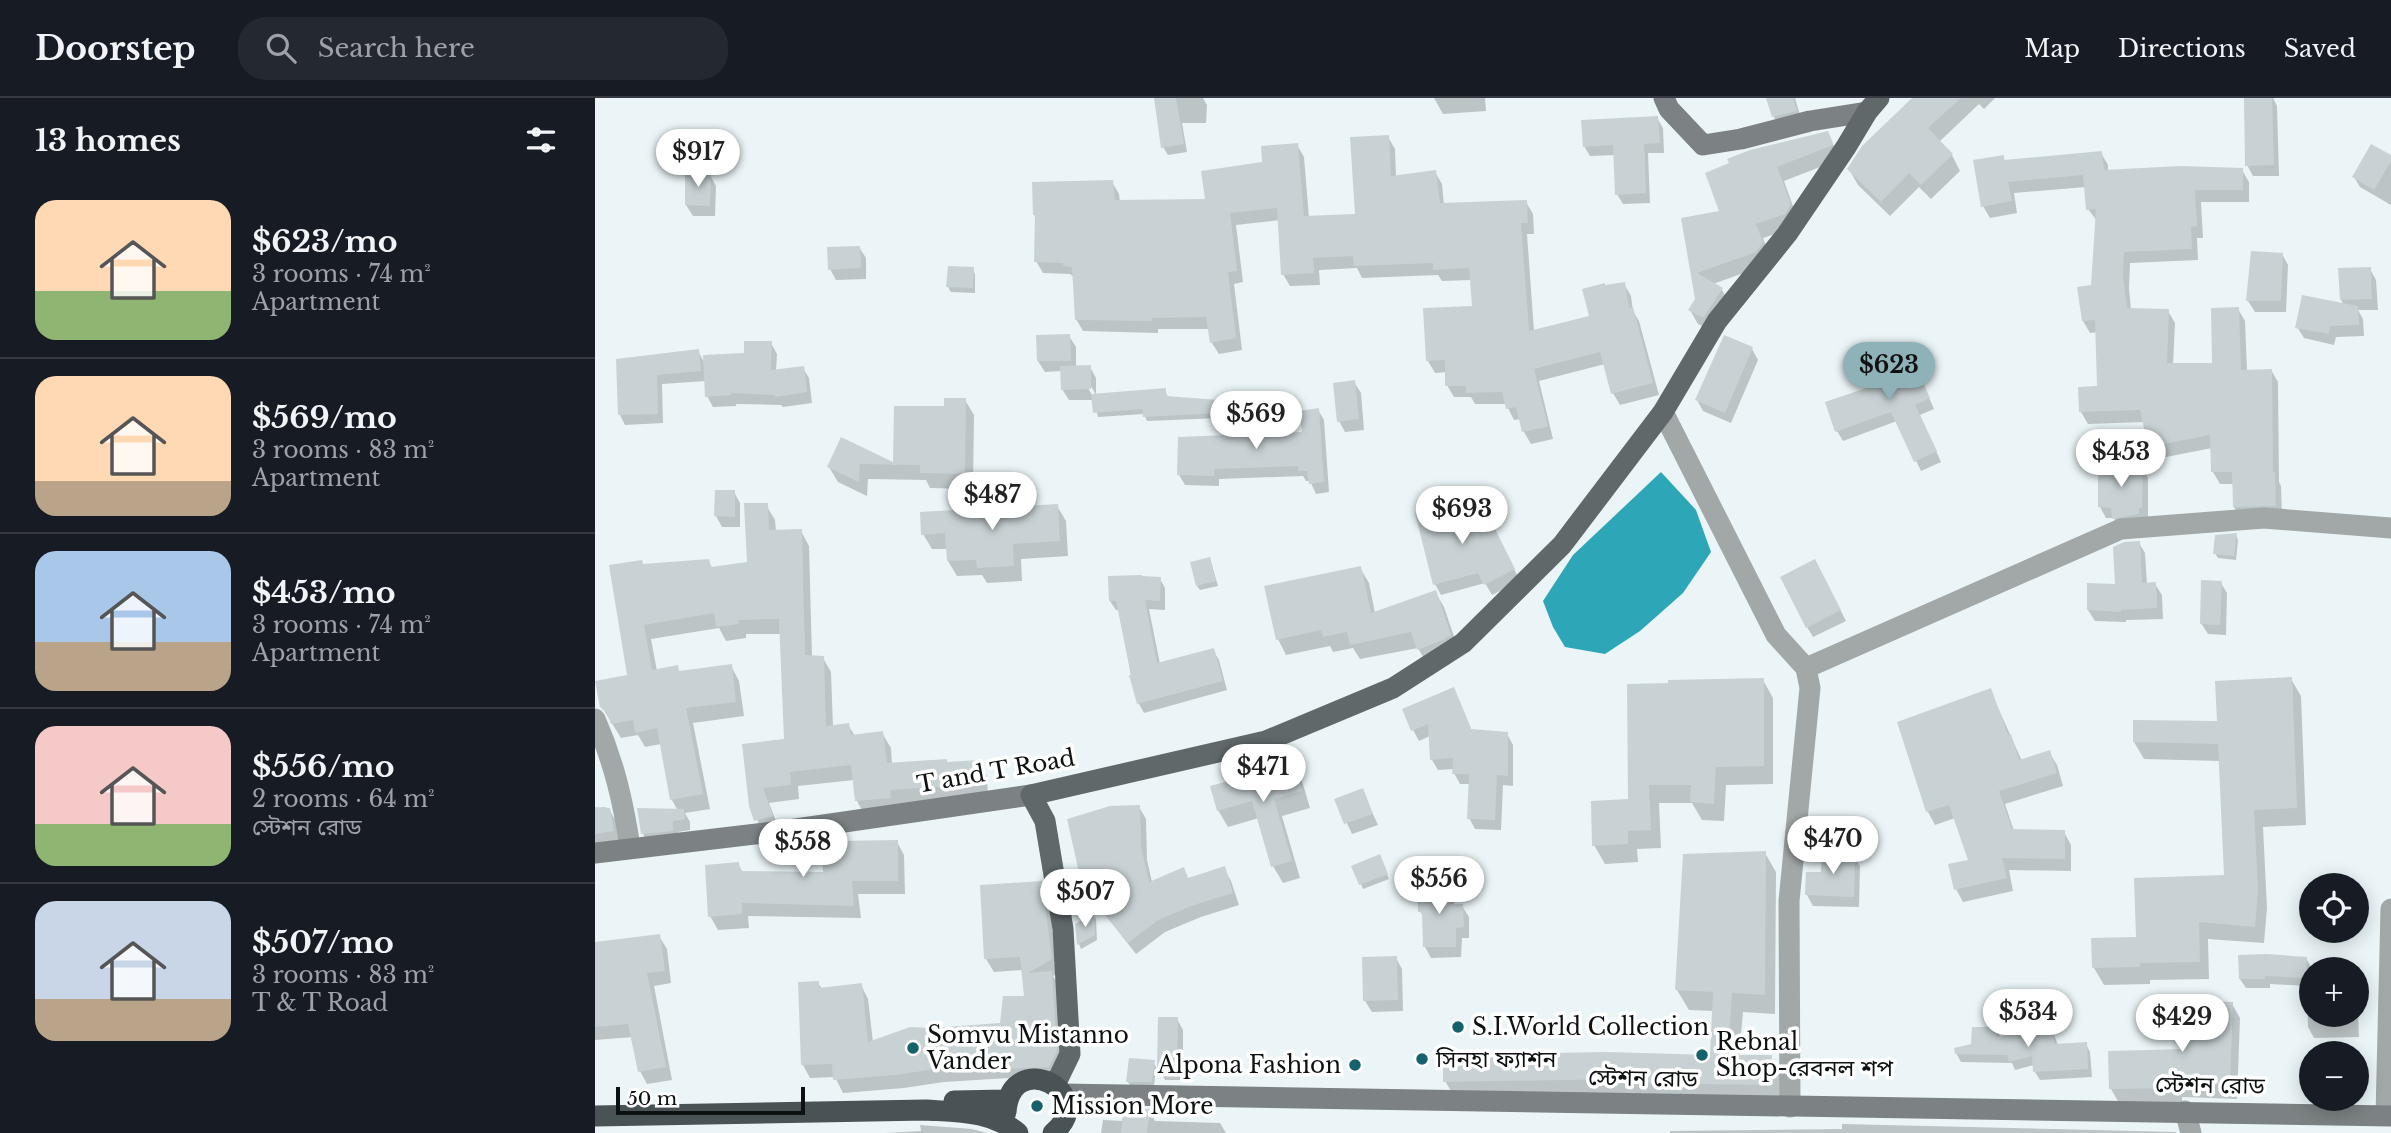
<!DOCTYPE html>
<meta charset="utf-8">
<style>
:root{--surface:#171b24;--page:#242831;--text:#f1f3f6;--muted:#9ea1a6;--line:#363941;--accent:#8eb2b8}
body{margin:0;font-family:"Libre Baskerville","Noto Sans Bengali",serif;background:var(--page);color:var(--text);height:100vh;display:flex;flex-direction:column;font-size:26px;white-space:nowrap}
*{box-sizing:border-box;margin:0}
p{font-size:23px;color:var(--muted)}
.icon{flex:none;width:38px;height:38px;fill:none;stroke:currentColor;stroke-width:2;stroke-linecap:round;stroke-linejoin:round}
.map{position:relative;flex:1;overflow:hidden}
.drawer{display:flex;flex-direction:column;background:var(--surface);width:595px}
.drawer>*{flex:none}
.tools{position:absolute;left:1704px;top:775px;display:grid;gap:14px}
.tools a{display:grid;place-items:center;width:70px;height:70px;border-radius:50%;background:var(--surface);box-shadow:0 4px 18px #0003;font-size:35px}
.scale{position:absolute;left:21px;bottom:18px;width:189px;box-sizing:border-box;padding-left:7px;border:4px solid #0e1112;border-top:0;font-size:19px;line-height:24px;white-space:nowrap;color:#0e1112;-webkit-text-stroke:5px #fff;paint-order:stroke}
.price{position:absolute;translate:-50% -60px;padding:0 16px;border-radius:24px;background:#fff;color:#222;font-size:23px;line-height:46px;filter:drop-shadow(0 2px 4px #0008)}
.price::after{content:'';position:absolute;left:50%;top:42px;width:21px;height:16px;margin-left:-10px;background:inherit;clip-path:polygon(0 0,100% 0,50% 100%)}
.price.current{background:var(--accent);color:#111}
ul{padding:0;list-style:none}
li{display:flex;align-items:center;gap:21px;height:175px;padding:0 35px}
li+li{border-top:2px solid var(--line)}
li span{display:grid;place-items:center;flex:none;width:196px;height:140px;border-radius:21px;color:#555}
li>.icon{margin-inline-start:auto}
span .icon{width:84px;height:84px;fill:#fffc;stroke-width:1}
li b{font-size:30px}
h2{display:flex;justify-content:space-between;align-items:center;height:84px;padding:0 35px;font-size:30px}
header{display:flex;align-items:center;gap:42px;box-sizing:border-box;height:98px;padding:0 35px;background:var(--surface);border-bottom:2px solid var(--line)}
header strong{font-size:33px}
nav{display:flex;gap:38px;margin-inline-start:auto;font-size:24px}
.search{width:490px;height:63px;background:var(--page);display:flex;align-items:center;gap:18px;box-sizing:border-box;padding:0 24px;border-radius:28px;color:var(--muted);font-size:26px}
main{display:flex;flex:1;min-height:0}
.map>svg:first-child{display:block}
.water{fill:#2da7b8}
.shadow{fill:#0003;fill-rule:evenodd}
.building{fill:#c8d2d4}
.lines{fill:none;stroke-linecap:round;stroke-linejoin:round}
.street{stroke:#a2a7a7;stroke-width:21}
.secondary{stroke:#7c8283;stroke-width:21}
.primary{stroke:#606869;stroke-width:21}
.highway{stroke:#495254;stroke-width:21}
.poi-dot{fill:#15626c;stroke:#fff;stroke-width:2.5}
.labels{text-anchor:middle;stroke-width:7;stroke-linejoin:round;paint-order:stroke}
.street-label{font-size:23px;fill:#0e1112;stroke:#fff}
.poi-label{font-size:23px;fill:#0e1112;stroke:#fff;text-anchor:start}
</style>
<header>
<strong>Doorstep</strong>
<div class="search"><svg class="icon" aria-label="search" viewBox="0 0 24 24"><circle cx="10" cy="10" r="6"/><path d="M15 15l6 6"/></svg>Search here</div>
<nav><a>Map</a><a>Directions</a><a>Saved</a></nav>
</header>
<main>
<section class="drawer">
<h2>13 homes<svg class="icon" aria-label="filters" viewBox="0 0 24 24"><path d="M4 7h16M4 17h16"/><circle cx="9" cy="7" r="2"/><circle cx="15" cy="17" r="2"/></svg></h2>
<ul>
<li><span style="background:linear-gradient(#ffd9b3 65%,#8fb573 0)"><svg class="icon" aria-label="home" viewBox="0 0 24 24"><path d="M3 11l9-7 9 7M6 9v11h12V9"/></svg></span><div><b>$623/mo</b><p>3 rooms · 74 m²</p><p>Apartment</p></div></li>
<li><span style="background:linear-gradient(#ffd9b3 75%,#b9a48a 0)"><svg class="icon" aria-label="home" viewBox="0 0 24 24"><path d="M3 11l9-7 9 7M6 9v11h12V9"/></svg></span><div><b>$569/mo</b><p>3 rooms · 83 m²</p><p>Apartment</p></div></li>
<li><span style="background:linear-gradient(#a9c7e8 65%,#b9a48a 0)"><svg class="icon" aria-label="home" viewBox="0 0 24 24"><path d="M3 11l9-7 9 7M6 9v11h12V9"/></svg></span><div><b>$453/mo</b><p>3 rooms · 74 m²</p><p>Apartment</p></div></li>
<li><span style="background:linear-gradient(#f6c9c9 70%,#8fb573 0)"><svg class="icon" aria-label="home" viewBox="0 0 24 24"><path d="M3 11l9-7 9 7M6 9v11h12V9"/></svg></span><div><b>$556/mo</b><p>2 rooms · 64 m²</p><p>স্টেশন রোড</p></div></li>
<li><span style="background:linear-gradient(#c9d6e8 70%,#b9a48a 0)"><svg class="icon" aria-label="home" viewBox="0 0 24 24"><path d="M3 11l9-7 9 7M6 9v11h12V9"/></svg></span><div><b>$507/mo</b><p>3 rooms · 83 m²</p><p>T &amp; T Road</p></div></li>
</ul>
</section>
<div class="map">
<svg width="1796" height="1035" viewBox="0 0 1796 1035">
<rect width="100%" height="100%" fill="#ebf5f7"/>
<!-- water -->
<path class="water" d="M1066,374L1101,412L1116,454L1088,495L1045,533L1010,556L970,549L958,529L948,503L978,457Z"/>
<!-- shadow -->
<path class="shadow" d="M561,0H608L612,7L611,25H587L592,54L573,57L568,49Z
M839,0H890L891,13L848,16Z
M1173,0H1200L1207,24L1185,30L1179,19Z
M1320,0H1400L1389,11L1384,6L1344,44L1357,57L1365,73L1336,101L1324,89L1295,118L1263,87L1254,71Z
M1650,0H1678L1682,8L1684,78H1658L1652,67Z
M1062,20L1068,30L1069,55H1053L1055,105L1028,106L1022,96L1021,57L995,58L989,48Z
M1232,35L1240,50L1243,62L1189,83L1203,122L1198,130L1168,140L1175,160L1168,168L1118,186L1127,192L1135,206L1117,233L1103,226L1095,212L1101,201L1088,121L1126,114L1112,76Z
M793,39L800,51L801,79L840,74L847,86L849,107L931,104L938,116L939,136H932L939,233L996,219L1029,186L1036,198L1038,213L1044,223L1064,297L1025,307L1018,295L1010,266L944,283L958,341L936,346L929,334L926,321L919,322L911,306H880L876,299H859L852,287V274L840,275L833,263L830,212L879,210L877,182L847,183L843,177L767,180L762,170L724,172L725,187L695,188L688,176L685,122L641,127L648,184L639,186L647,252L624,256L617,245L615,231H563V235L488,233L481,221L480,180L475,176L448,175L441,163L442,121L439,117L517,84L524,96L525,104L612,103L669,65L702,47L709,59L714,120L762,118Z
M1506,55L1513,67V74L1647,72L1654,84V104H1606L1608,140H1602L1603,162L1535,165L1534,190L1536,212L1573,213L1580,225L1578,267H1619L1643,211L1650,223L1652,273L1676,272L1683,284L1684,384L1686,388L1687,419L1646,421L1639,409V386H1625L1618,374L1617,350L1561,361L1554,349L1549,324L1493,326L1486,314L1504,290L1503,234L1495,235L1488,223L1498,189L1502,123L1493,111L1491,89L1419,95L1422,115L1395,120L1388,108L1408,59L1411,64Z
M1796,59V107L1765,89L1759,79Z
M115,77L121,88L120,118H98L91,107Z
M264,149L271,160V181L241,182L235,171Z
M1687,156L1693,167L1691,214H1660L1653,203Z
M377,171L380,176V195L356,194L353,189Z
M1775,171L1781,182L1783,212H1763L1768,221L1769,238L1741,239L1739,247L1709,240L1702,229L1749,207L1746,202Z
M474,238L481,249V269H495L501,280V297L570,292L573,300L623,304L626,309V320L552,323L549,316L503,319L499,302H474L467,291V273L450,274L443,263ZM493,283L501,297H497L490,285Z
M176,245L182,256L181,273L208,270L214,280L217,305L188,309L186,307L141,306V308L118,309L112,298L111,283L67,286L68,325L30,327L25,317L23,262L103,253L110,266L150,256Z
M1157,251L1163,262L1136,325L1108,313L1102,302Z
M1316,259L1339,311L1325,317L1346,364L1326,373L1302,323L1248,343L1242,333Z
M759,284L766,295L769,332L750,334L744,323Z
M370,302L379,317L378,391L335,390L331,382L273,381L272,398L243,384L234,369L247,341L300,367L351,309Z
M723,312L729,322L734,394L721,396L715,383H711L708,378L624,381V388L590,387L584,377L709,336Z
M1547,369L1553,380V420L1525,431L1519,420H1511L1505,409Z
M139,394L145,405V429H127L121,418Z
M171,407L180,422L181,433H206L214,448L217,559L228,560L236,574L238,629L253,627L260,638L287,635L296,650L297,666L383,664L392,678L393,700L270,718L262,703L259,682L203,688L204,701L174,705L185,733L169,737L156,708L191,643L186,536H151V540L131,543L124,530L56,541L62,573L82,569L85,575L136,568L144,583L149,618L98,625L115,711L90,715L95,724V732L83,734V743L54,747L48,736L83,713L77,702L66,646L50,649L43,637L26,640L7,609L34,578L49,468L113,463L118,471L154,465Z
M462,408L471,423L473,458L426,461L427,483L392,485L387,477L362,478L353,463V451H337L328,436Z
M848,410L855,423L893,418L925,483L897,497L890,485L846,497L840,486Z
M1641,437L1643,442L1641,462L1623,460L1620,455Z
M1544,445L1550,455L1552,486H1560L1567,497L1568,521L1531,522V524L1500,523L1493,512L1522,488Z
M615,461L623,488L605,492L602,488Z
M765,470L774,485L780,515L840,494L849,509L864,553L832,566L823,550L765,561L758,550L738,554L735,548L691,557L683,541Z
M1226,474L1251,523L1218,539L1212,529Z
M565,481L570,490V512L554,511L565,566L618,552L624,562L632,592L549,615L544,606L536,578L525,512H521L515,503Z
M1626,485L1632,495L1631,537L1613,536L1606,525Z
M1696,581L1706,598L1711,727L1668,729L1672,810L1669,845L1613,841L1614,881L1555,882V886L1509,887L1499,870L1630,779L1625,663L1549,661L1539,644L1624,625Z
M1168,582L1178,600V686L1131,687L1129,723L1107,722L1097,705H1064L1066,750L1042,751L1043,764L1010,766L999,747L1034,703Z
M1395,592L1427,663L1454,654L1462,667L1468,688L1410,706L1419,733L1469,734L1476,747V773L1414,772L1418,793L1368,804L1361,791L1375,763L1360,720L1340,727L1333,714L1305,625Z
M864,602L877,633L912,636L918,647V688L908,687L906,732L880,731L874,720L875,686H865L859,675V671L843,672L837,662L835,638L824,643L818,632Z
M697,667L707,683L715,710L687,718L705,780L688,785L678,768L664,720L633,729L623,712Z
M767,692L783,727L757,736L741,702Z
M9,709L14,711L20,722L24,744L0,748V711Z
M544,709L551,721L552,762L557,784L593,781L629,771L636,783L644,807L606,819L570,834L541,856L497,800L489,787Z
M302,744L309,757L310,796H263L266,820L153,818L154,830L123,832L115,818L143,766L148,775L230,776Z
M1170,755L1181,774L1180,916L1148,914L1144,959H1176L1187,979V1006L862,1003L850,983L1117,958L1119,913L1094,912L1082,892Z
M1259,757L1265,768L1264,809L1218,808L1212,797L1228,776Z
M787,763L794,781L768,791L766,786Z
M446,785L453,798L463,875L458,878L464,888L468,968L461,982L416,984L414,980L349,984L309,990L248,995L240,979L215,980L208,967L223,885L227,891L266,887L273,901L278,944L336,932L406,926L431,900L428,872L399,874L391,861Z
M853,788L859,799V808H867L874,819V840H867L866,859L836,860L830,849L829,820L825,813Z
M499,818L501,822L502,842L486,851L484,846L482,827Z
M64,838L72,851L76,885L59,888L77,982L52,986L45,973L38,939L0,942V894Z
M801,860L807,871L808,913L777,914L770,903Z
M1711,860L1716,869L1717,917H1762V895L1764,939L1719,940L1713,929L1712,888L1675,886V890H1651L1645,881Z
M1637,906L1645,920L1642,1001L1587,999V1004L1524,1005L1516,991L1592,953Z
M582,921L588,932V982H570L564,971Z
M1401,931L1406,940L1458,934L1463,947L1491,946L1495,954L1497,979L1445,982L1440,974L1439,967L1420,972L1417,965L1366,964L1361,955L1378,947Z
M558,964L561,969L559,989L536,988L533,984Z
M554,1012L560,1023L625,1025L631,1035H506L508,1022L529,1023Z
M1247,1026L1581,1034V1035H1075V1033L1247,1031Z
M325,1027L377,1031L392,1035H290L326,1033Z"/>
<!-- building -->
<path class="building" d="M559,0H581L589,46L566,50Z
M1171,0H1198L1202,13L1177,19Z
M1317,0H1366L1333,30L1358,56L1326,87L1314,75L1286,104L1252,71L1267,48Z
M1649,0H1677L1679,67L1650,68Z
M1063,18L1065,45L1049,46L1051,95L1020,97L1018,47L988,49L986,22Z
M1233,33L1238,45L1236,48L1182,69L1196,106L1190,116L1161,126L1168,144L1161,154L1102,175L1128,190L1108,220L1093,212L1100,201L1086,120L1124,113L1110,75L1134,65L1132,61L1155,52Z
M794,37L796,78L841,72L845,105L932,102L933,125H926L934,233L994,218L987,191L1010,185V187L1030,184L1034,210L1038,209L1058,285L1016,296L1005,254L939,271L953,329L927,334L921,309L911,311L907,294L871,295V288H850V262L831,263L828,210L877,208L874,170L838,172V165L759,168L758,158L718,160L719,175L686,177L682,110L635,115L642,173L633,174L641,240L615,245L611,219L557,220V223L480,222L477,169L468,168V165L439,164L440,117H438L437,84L518,82L520,102L610,101L606,73L667,64L666,48L703,45L709,118L760,116L755,39Z
M1776,46L1796,57V63L1779,92L1757,79Z
M1507,53L1509,72L1585,68L1648,70V92H1600L1602,128L1596,129L1597,151L1529,154L1528,177L1532,210L1574,211L1572,265H1617L1616,210L1644,209L1646,272L1677,271L1678,374H1680L1681,408L1638,409L1637,374H1616L1615,337L1553,349L1545,312L1484,314L1483,289L1502,288L1500,222L1487,223L1482,189L1496,187L1501,111L1491,112L1488,77L1413,84L1417,103L1386,109L1378,62L1409,57V62Z
M90,75H116L115,108L90,107Z
M265,148L266,170L233,172L232,149Z
M1656,153L1688,155L1686,203H1651Z
M353,168L379,169L378,190L351,189Z
M1776,169L1777,201L1745,202L1743,170Z
M1707,197L1763,208L1764,227L1735,228L1734,236L1700,230Z
M475,236L476,263H442L441,237Z
M1129,237L1158,249L1130,315L1100,302Z
M149,243H177L176,272L209,268L212,294L180,299V297L136,295V297L110,299L108,257L149,255Z
M1311,247L1335,300L1320,307L1342,353L1319,364L1296,314L1240,334L1230,304L1286,285L1276,263Z
M104,251L106,273L62,277L63,316L23,317L21,261Z
M496,267V291L466,292L465,268Z
M760,282L764,321L742,324L738,285Z
M571,290V298L624,302V315L548,319L547,311L498,315L496,296Z
M349,300H371L370,376L325,375V367L265,366L264,384L232,369L246,339L298,364L299,308H349Z
M724,310L729,384L714,386L712,373H703V368L619,371V378L582,377L583,339L707,334L704,313Z
M1503,366L1548,367L1547,410H1544V416L1517,421L1516,410L1503,409Z
M120,392H140V419L119,418Z
M149,405H173L174,432L207,431L210,557L229,558L231,628L254,625L256,637L288,633L292,665L352,661V664L384,662L385,686L295,692L296,700L260,703L256,667L195,674L196,687L168,690L178,718L159,723L154,708L147,646L189,641L184,521L143,522L144,526L121,529L119,515L49,527L57,572L83,567L84,573L137,566L141,604L91,610L108,696L75,702L62,630L40,635L38,622L16,626L12,615L5,609L0,583L32,577L14,467L47,462L48,466L114,461L116,469L152,464Z
M887,405L920,471L889,487L883,475L838,487L820,415L849,408L853,422Z
M463,406L465,443L418,446L419,468L382,470L381,462L352,463L350,435L326,437L325,414Z
M1642,435L1639,458L1618,456L1620,437Z
M1545,443L1547,485L1561,484L1562,510L1526,512V514L1492,512V485L1520,486L1518,449L1529,444Z
M615,459L621,483L601,488L595,464Z
M1220,461L1246,512L1211,530L1185,479Z
M766,468L776,515L841,492L856,537L848,542L822,552L816,534L755,547L752,534L728,539L726,532L681,542L669,488Z
M547,477V478L566,479L565,503L550,502L562,565L619,550L628,583L542,606L534,577H536L521,503H514L513,478Z
M1606,482L1627,483L1625,527L1605,526Z
M1697,579L1702,710L1659,712L1663,791L1660,829L1604,824L1605,864L1545,865V869L1497,870L1496,840L1541,839L1539,780L1629,777L1623,646L1538,644V622L1622,623L1620,583Z
M1169,580V668L1121,669L1119,706L1095,704L1096,687H1054L1056,732L1033,733V746L997,748L996,703L1033,701L1032,586L1073,585V582Z
M859,589L876,631L913,634V678L902,677L900,722L872,721L874,676H857L858,660L835,662L833,626L816,633L807,611Z
M1396,590L1413,637L1416,636L1424,662L1455,652L1462,675L1404,693L1417,731L1470,732V761L1407,760L1412,780L1359,792L1353,766L1373,762L1354,707L1331,714L1302,624Z
M698,665L707,693L679,701L697,763L676,769L657,703L622,713L615,688Z
M768,690L778,716L749,726L739,701Z
M545,707L546,748L554,784L589,769L593,780L630,768L638,795L599,807L563,822L533,845L487,788L472,721L515,708Z
M0,709L15,710L19,733L0,736Z
M42,710L89,711L90,721L78,723V733L46,736Z
M303,742V783H257L259,808L147,805V816L113,819L110,767L144,764L145,773L228,774L226,747L244,746V743Z
M1171,753L1170,897L1137,895L1133,957H1177L1176,987L1027,985V981L848,984V957L1012,954L1115,957L1118,894L1080,892L1088,756Z
M1227,754L1260,755L1259,799L1210,797L1211,774H1226Z
M785,756L793,776L764,787L756,768Z
M447,783L457,861L433,875L457,873L462,953L454,969L406,971V967L340,971L301,977L238,982L237,966L206,967L203,884L224,883V890L267,885L273,944L315,929L336,930L405,925L408,898H429L425,859L389,861L385,787Z
M854,786V806H868L869,829L861,830V849H828L827,814H823L822,787Z
M499,815L500,837L482,847L480,826Z
M65,836L70,873L52,875L71,969L43,974L33,926L0,929V844Z
M1672,856L1712,859L1711,880L1670,878V881H1644L1643,857Z
M802,858L803,902L768,903L767,859Z
M1592,903L1638,904L1635,987L1580,985V990L1514,991L1513,953L1590,951Z
M563,919H583L582,972H562Z
M1377,929H1402V939L1422,934L1459,932V946L1492,944L1493,971L1438,974L1437,958L1414,964L1412,957L1360,956L1359,950L1376,946Z
M534,960L560,962L557,984H531Z
M528,1010L555,1011L552,1035H526Z"/>
<g class="lines">
<!-- street -->
<path class="street" d="M1068,314L1181,537L1211,570L1215,590L1194,803L1195,1009
M1211,570L1526,431L1669,420L1796,430
M0,621C19,664 28,703 35,749
M1590,1013L1596,1035
M1791,1017L1796,811"/>
<!-- secondary -->
<path class="secondary" d="M1069,0L1074,11L1108,47L1146,41L1215,23L1272,14
M0,755L194,732L436,697
M468,996L1796,1018"/>
<!-- primary -->
<path class="primary" d="M460,987L475,956L468,831L450,723L436,697L671,643L798,590L868,545L967,447L1068,314L1122,223L1192,136L1251,49L1272,14L1284,0"/>
<!-- highway -->
<path class="highway" d="M359,1003L412,1002
M411,1014C416,948 506,995 458,1035
M0,1018L331,1012C363,1014 397,1013 423,1035"/>
</g>
<!-- markers -->
<g class="poi-dot">
<circle cx="863" cy="929" r="7"/>
<circle cx="318" cy="950" r="7"/>
<circle cx="1107" cy="957" r="7"/>
<circle cx="827" cy="961" r="7"/>
<circle cx="760" cy="967" r="7"/>
<circle cx="442" cy="1008" r="7"/>
</g>
<g class="labels">
<!-- street labels -->
<g class="street-label">
<text transform="translate(401 673) rotate(-10)" y="8">T and T Road</text>
<text transform="translate(1048 980) rotate(1)" y="8">স্টেশন রোড</text>
<text transform="translate(1615 987) rotate(1)" y="8">স্টেশন রোড</text>
</g>
<!-- poi labels -->
<g class="poi-label">
<text x="877" y="937">S.I.World Collection</text>
<text x="332" y="945">Somvu Mistanno<tspan x="332" dy="26">Vander</tspan></text>
<text x="1121" y="952">Rebnal<tspan x="1121" dy="26">Shop-রেবনল শপ</tspan></text>
<text x="841" y="969">সিনহা ফ্যাশন</text>
<text x="746" y="975" text-anchor="end">Alpona Fashion</text>
<text x="456" y="1016">Mission More</text>
</g>
</g>
</svg>
<div class="tools">
<a><svg class="icon" aria-label="locate" viewBox="0 0 24 24"><circle cx="12" cy="12" r="6"/><path d="M12 2v4M12 18v4M2 12h4M18 12h4"/></svg></a>
<a>+</a>
<a>−</a>
</div>
<div class="scale">50 m</div>
<b class="price" style="left:103px;top:91px">$917</b>
<b class="price current" style="left:1294px;top:304px">$623</b>
<b class="price" style="left:661px;top:353px">$569</b>
<b class="price" style="left:1526px;top:391px">$453</b>
<b class="price" style="left:397px;top:434px">$487</b>
<b class="price" style="left:867px;top:448px">$693</b>
<b class="price" style="left:668px;top:706px">$471</b>
<b class="price" style="left:1238px;top:778px">$470</b>
<b class="price" style="left:208px;top:781px">$558</b>
<b class="price" style="left:844px;top:818px">$556</b>
<b class="price" style="left:490px;top:831px">$507</b>
<b class="price" style="left:1433px;top:951px">$534</b>
<b class="price" style="left:1587px;top:956px">$429</b>
</div>
</main>
